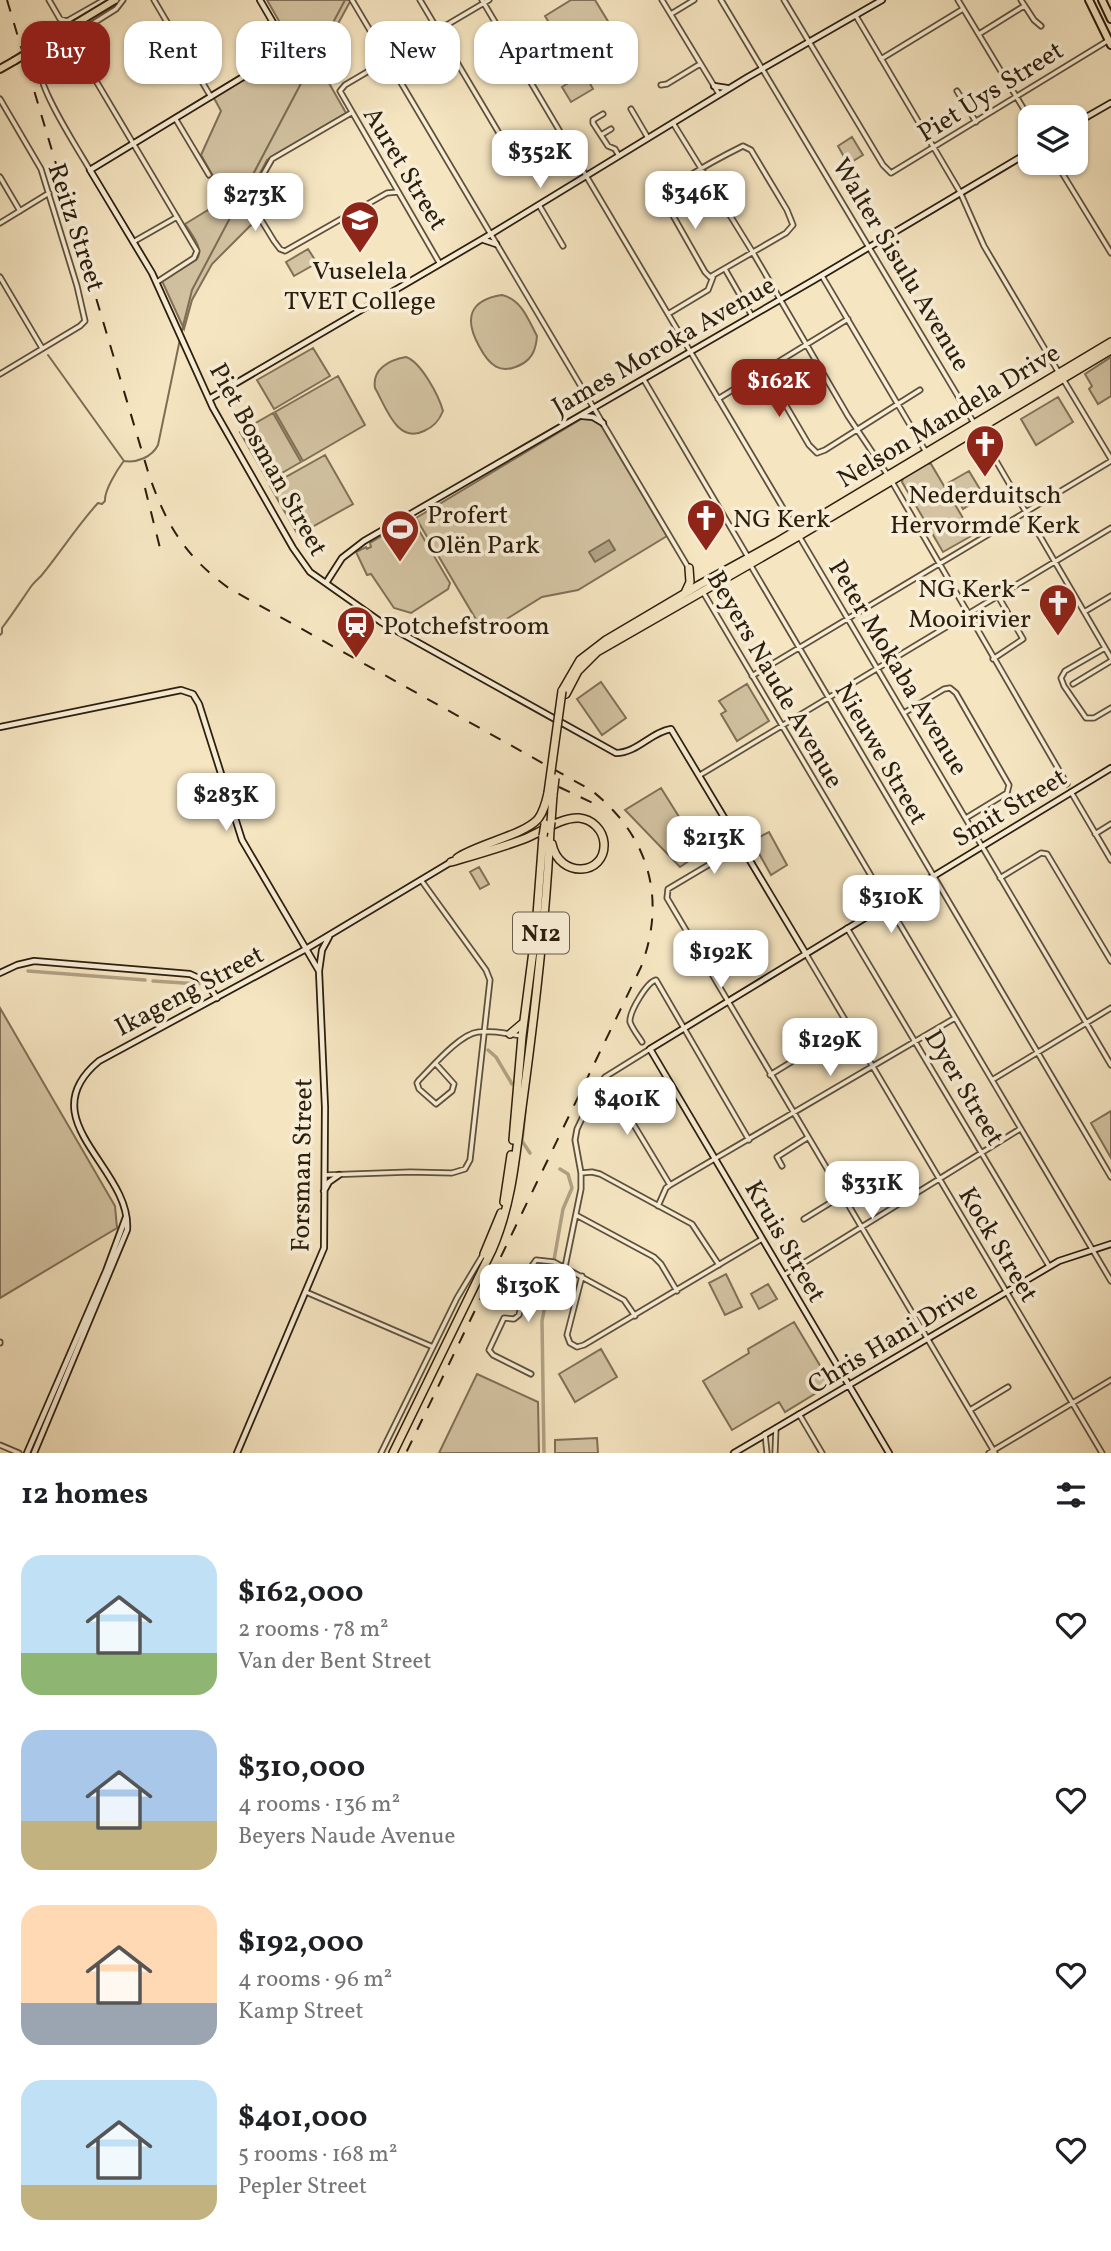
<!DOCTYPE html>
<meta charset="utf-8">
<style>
:root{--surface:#fff;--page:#f6f6f6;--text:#202124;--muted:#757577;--accent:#8f2418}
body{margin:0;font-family:Vollkorn,serif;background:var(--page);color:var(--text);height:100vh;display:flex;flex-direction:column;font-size:26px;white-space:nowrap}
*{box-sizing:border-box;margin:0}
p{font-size:23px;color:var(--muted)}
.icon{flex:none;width:38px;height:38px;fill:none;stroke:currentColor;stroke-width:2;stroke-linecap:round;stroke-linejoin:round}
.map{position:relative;height:1453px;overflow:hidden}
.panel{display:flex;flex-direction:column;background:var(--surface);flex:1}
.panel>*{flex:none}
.guide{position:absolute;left:21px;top:21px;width:700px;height:63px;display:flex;gap:14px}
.fabs{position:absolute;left:1018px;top:105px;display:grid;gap:14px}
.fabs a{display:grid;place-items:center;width:70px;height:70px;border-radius:14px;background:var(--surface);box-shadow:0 2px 5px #0004;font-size:35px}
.price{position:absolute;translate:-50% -60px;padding:0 16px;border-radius:14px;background:#fff;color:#222;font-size:23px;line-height:46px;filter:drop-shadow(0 2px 4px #0008)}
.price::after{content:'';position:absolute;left:50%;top:42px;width:21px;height:16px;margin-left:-10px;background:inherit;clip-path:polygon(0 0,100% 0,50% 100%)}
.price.current{background:var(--accent);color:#fff}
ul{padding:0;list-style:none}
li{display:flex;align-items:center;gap:21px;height:175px;padding:0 21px}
li span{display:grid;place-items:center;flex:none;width:196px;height:140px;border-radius:21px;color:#555}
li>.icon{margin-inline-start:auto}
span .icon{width:84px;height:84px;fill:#fffc;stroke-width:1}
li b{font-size:30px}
h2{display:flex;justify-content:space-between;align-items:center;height:84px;padding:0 21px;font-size:30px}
.chip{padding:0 24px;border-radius:21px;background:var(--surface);box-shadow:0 2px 5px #0004;font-size:24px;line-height:63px}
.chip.current{background:var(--accent);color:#fff}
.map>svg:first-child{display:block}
.green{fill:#d3c3a2;stroke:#807058;stroke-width:2}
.water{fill:#b1a184;stroke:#7c6d54;stroke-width:2}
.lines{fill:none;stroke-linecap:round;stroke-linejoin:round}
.stream{stroke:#7c6d54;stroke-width:2}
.canal{stroke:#b1a184;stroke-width:3.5}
.street-casing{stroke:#5e503a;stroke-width:7}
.secondary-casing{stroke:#2c1e0d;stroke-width:8}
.primary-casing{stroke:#2c1e0d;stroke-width:10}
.highway-casing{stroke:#2c1e0d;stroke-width:10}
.street{stroke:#f8eed7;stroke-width:3.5}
.secondary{stroke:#f8eed7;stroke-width:4.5}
.primary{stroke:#f5e5c1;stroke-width:6}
.highway{stroke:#f5e5c1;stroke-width:7}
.rail{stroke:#2c1e0d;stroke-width:2;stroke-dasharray:12 12;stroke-linecap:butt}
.primary-bridge-casing{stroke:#2c1e0d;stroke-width:10;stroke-linecap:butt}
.highway-bridge-casing{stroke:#2c1e0d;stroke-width:10;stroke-linecap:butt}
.primary-bridge{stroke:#f5e5c1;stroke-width:6}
.highway-bridge{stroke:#f5e5c1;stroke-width:7}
.labels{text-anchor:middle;stroke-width:7;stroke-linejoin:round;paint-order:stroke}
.shield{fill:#f8eed7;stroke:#695c4a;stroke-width:2}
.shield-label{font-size:24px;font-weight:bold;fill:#2c1e0d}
.street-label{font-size:26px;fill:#2c1e0d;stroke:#f8eed7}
.poi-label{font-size:26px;fill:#2c1e0d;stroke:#f8eed7;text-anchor:start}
</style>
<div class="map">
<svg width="1111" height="1453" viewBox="0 0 1111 1453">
<rect width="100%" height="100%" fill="#f5e5c1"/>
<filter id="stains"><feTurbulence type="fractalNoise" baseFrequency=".00286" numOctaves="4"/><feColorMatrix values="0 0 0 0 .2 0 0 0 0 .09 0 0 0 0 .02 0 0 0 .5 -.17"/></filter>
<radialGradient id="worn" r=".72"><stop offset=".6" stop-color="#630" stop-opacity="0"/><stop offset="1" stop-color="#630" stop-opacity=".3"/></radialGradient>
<!-- green -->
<path class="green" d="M267,0H351L317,62L346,113L267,160L245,202L255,221L212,264L192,300L184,329L162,281L197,259C204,248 191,234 185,224L226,199L201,155L221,111L214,98L295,49Z
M571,0H595L617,36L573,62L545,16Z
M584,73L593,89L571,102L562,87Z
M852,137L863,155L848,164L838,146Z
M308,249L317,263L294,276L286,262Z
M502,295C522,300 528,319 537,336C536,348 533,358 522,364C500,376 489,365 479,346C464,319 469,300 502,295Z
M313,348L330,376L274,409L257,380Z
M406,357C421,362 439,396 443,411C439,421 434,427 424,431C397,444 386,407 375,388C372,369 389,360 406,357Z
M1111,357V396L1098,404L1089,389L1092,386L1085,374Z
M338,376L365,425L303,461L275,412Z
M1058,397L1073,422L1036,445L1021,419Z
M593,412L667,536L578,590L542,597L484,633L416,518Z
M273,413L301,462L268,481L240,432Z
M325,455L353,504L298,535L270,486Z
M926,463L931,464L973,535L943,552L902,482L903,477Z
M969,471L984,496L963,509L948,483Z
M414,522L450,583L448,589L411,613L394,608L371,574L367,575L356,552L366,547L367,549L371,547L370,543L403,523L405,527Z
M601,682L626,718L602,735L577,699Z
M747,684L769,721L737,741L721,714L726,711L719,701Z
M661,788L691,836L689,861L680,867L625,810Z
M769,832L787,865L771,875L752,841Z
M479,867L489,884L480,889L470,872Z
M0,1008L115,1206L117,1228L0,1298Z
M1111,1111V1158L1091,1123Z
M726,1274L742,1307L725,1315L709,1283Z
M768,1284L777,1299L759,1309L751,1294Z
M794,1322L831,1384L785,1412L779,1402L732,1430L703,1381L749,1353L748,1349Z
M601,1349L617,1377L575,1402L559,1374Z
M477,1374L538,1402L539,1453H439Z
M597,1438L598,1453H555V1440Z"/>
<!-- water -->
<path class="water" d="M609,540L615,550L595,562L589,552Z"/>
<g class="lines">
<!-- stream -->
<path class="stream" d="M181,334L192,290L345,0
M48,355L124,461C137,463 152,457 158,445L180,339
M0,635L2,633V628C12,615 21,601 30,588C33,583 37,580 41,576C60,553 77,526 98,503L102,504L105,501C104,491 117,470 123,462"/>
<!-- canal -->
<path class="canal" d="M28,971L145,980
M153,981L199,984
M488,1050L496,1057L512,1084
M525,1110L522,1141L530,1153
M554,1260L563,1209L572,1188L568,1174L560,1169
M544,1453L542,1321L553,1265"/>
<!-- street casing -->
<g class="street-casing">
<path id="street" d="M49,0L60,19L67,21L104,0
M154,0L211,97
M352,0L688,567
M420,0L512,155
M482,0L796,530
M662,0L719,94
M721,0L974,423
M784,0L883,165L891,173L1109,40
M958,0L1031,121
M1021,0L1034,20L1041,26
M671,14L694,0
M856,16L960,192L984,246L1059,373
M979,34L1024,6
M70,49L73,36L116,9L123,0
M881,59L963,9
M661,85L667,84L700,64
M957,91L976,122
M0,99L41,169L77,286L85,321L80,326L0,374
M631,109L648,138
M351,113L272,159L251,196L252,205L274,241L280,249L285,251L387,193L398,192
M603,114L593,120V123L608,146L615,149L619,156
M175,118L209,175
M673,123L752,251L848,416L891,480L1067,784
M601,135L611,129
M743,146L751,150L787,210L793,225L786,233L710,277L705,272L663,198C675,181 723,156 743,146Z
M1056,163L1111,253
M90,170C81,154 34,82 41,67C45,60 61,53 68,49L78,52L86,64L197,251L194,258L157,282
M0,177L20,211
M539,205L563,246
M0,223L49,193
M133,242L177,217
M440,264L340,91L345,85L489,0
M725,269L752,316
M822,276L926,452
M0,277L42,348
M668,314L708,290L713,277
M765,370L809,445L817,453L825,450L920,390
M1063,379L1111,459
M644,380L748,557
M718,399L848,319
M978,430L1111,658
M799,536L1111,1065
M751,566L1111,1177
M703,592L1111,1281
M1084,612L1111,596
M1105,648L1065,671L1061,678L1064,686L1086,718H1094L1111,708
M993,659L1023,639L998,596
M752,676L1111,461
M1073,684L1111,661
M904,713L944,689L950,688L956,693L1009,785L1007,793L966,818
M700,775L1111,528
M1071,792L1111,860
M1095,834L1111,824
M742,845L668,889L667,898L995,1453
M1000,878L1041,853L1047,854L1111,961
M847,928L1049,1266
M806,954L1102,1453
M642,1042C638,1036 632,1028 630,1022C629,1012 647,982 656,980L749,1140
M436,1064L454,1084L452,1091L436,1104L419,1089L417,1083L419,1080C433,1066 460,1034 478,1032C492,1030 509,1034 522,1036
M770,1075L801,1056
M605,1077L670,1185
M992,1080L1111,1008
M782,1166L777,1157L807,1138
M581,1173L592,1172L600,1174L692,1224L719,1265
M325,1175L410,1172L452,1173L465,1169L470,1160L490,980L486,970L421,880
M658,1206L666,1188L670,1185L955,1018
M576,1215L654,1257L661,1264L677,1291
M804,1219L843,1195
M565,1267L581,1189V1173L575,1140L577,1129L596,1089L605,1077L650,1049
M784,1275L1020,1129
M582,1276L567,1335L570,1343L577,1347L584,1345L762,1239
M306,1292L433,1347
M0,1342V1343
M531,1374L493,1355L489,1350L504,1318L514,1319L519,1315L529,1270L536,1260L554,1262L624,1300L635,1316
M970,1410L1008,1387
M799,1414L822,1453
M765,1434L767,1453
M0,1445L19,1453
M381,1453L457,1298L484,1253
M775,1453L776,1428
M989,1453L1111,1380"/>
</g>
<!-- secondary casing -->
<g class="secondary-casing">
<path id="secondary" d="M260,0L285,43L284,52L90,170L152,273L213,408L293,548L310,572L381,622L616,753C637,753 651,732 671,729L806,954
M714,86L727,88
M1076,123L1111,103
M484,240L496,244
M209,399L491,234L748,77L882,0
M582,416L593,417L603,423
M326,583L342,558L364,541L814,280L1031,151
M0,727L181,690L193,694L199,704L242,840L319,971L325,1107L324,1248L237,1453
M319,971L322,950L329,937
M0,973L17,965L34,961L190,974L205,981L217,998
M324,1191L329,1182L339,1175
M27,1453L106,1271L126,1217
M34,1453L127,1230C132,1168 28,1120 99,1061L306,949L451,862
M734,1453L1059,1261L1111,1244
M889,1453L650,1049L1111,768"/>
</g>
<!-- primary casing -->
<g class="primary-casing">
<path id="primary" d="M1089,0L1111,45
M1102,0L1111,19
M0,69L14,61"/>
</g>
<!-- highway casing -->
<g class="highway-casing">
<path id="highway" d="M685,593L690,582L689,568
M562,691L580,660L606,640L699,585L777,542L1111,342
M566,694L578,671L597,652L799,536L1111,350
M551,822L553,795
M457,858C477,844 524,835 538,819C544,811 546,802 548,793
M451,862C475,855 500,848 524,839C540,833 561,817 579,818C592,819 603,830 604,843C606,876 559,879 552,844
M510,1034L523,1023
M513,1140L522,1036L536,928L543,836
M504,1202L511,1155
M484,1254L501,1213
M393,1453L492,1250C513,1202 516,1151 523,1100C535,1011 546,919 550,830"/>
</g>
<!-- street -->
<use href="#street" class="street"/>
<!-- secondary -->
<use href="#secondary" class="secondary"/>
<!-- primary -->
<use href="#primary" class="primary"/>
<!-- highway -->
<use href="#highway" class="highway"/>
<!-- rail -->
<path class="rail" d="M7,0L149,475C167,527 186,557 230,589L591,790C649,836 667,898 641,967L406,1453
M145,488L161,552
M559,787L597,805"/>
<!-- primary-bridge casing -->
<g class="primary-bridge-casing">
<path id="primary-bridge" d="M14,61L115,0"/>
</g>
<!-- highway-bridge casing -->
<g class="highway-bridge-casing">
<path id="highway-bridge" d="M548,793L562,691
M553,795L555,778
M550,830L551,822
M543,836L545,824"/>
</g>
<!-- primary-bridge -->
<use href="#primary-bridge" class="primary-bridge"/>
<!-- highway-bridge -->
<use href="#highway-bridge" class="highway-bridge"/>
</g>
<!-- icons -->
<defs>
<g id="university-pin" transform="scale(2.0125)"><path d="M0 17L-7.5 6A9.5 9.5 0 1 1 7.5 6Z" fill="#8f2418" stroke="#f8eed7"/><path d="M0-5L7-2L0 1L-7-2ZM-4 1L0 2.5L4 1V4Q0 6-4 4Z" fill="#fff"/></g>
<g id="church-pin" transform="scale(2.0125)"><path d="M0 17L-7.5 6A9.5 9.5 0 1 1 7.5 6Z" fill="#8f2418" stroke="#f8eed7"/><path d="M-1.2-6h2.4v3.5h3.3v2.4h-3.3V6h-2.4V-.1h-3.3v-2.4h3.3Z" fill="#fff"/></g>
<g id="stadium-pin" transform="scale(2.0125)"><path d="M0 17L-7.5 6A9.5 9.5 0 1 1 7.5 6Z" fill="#8f2418" stroke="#f8eed7"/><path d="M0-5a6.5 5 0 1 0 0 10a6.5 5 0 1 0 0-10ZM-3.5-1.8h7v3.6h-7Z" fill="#fff"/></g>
<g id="station-pin" transform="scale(2.0125)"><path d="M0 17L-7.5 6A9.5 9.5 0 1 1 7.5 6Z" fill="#8f2418" stroke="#f8eed7"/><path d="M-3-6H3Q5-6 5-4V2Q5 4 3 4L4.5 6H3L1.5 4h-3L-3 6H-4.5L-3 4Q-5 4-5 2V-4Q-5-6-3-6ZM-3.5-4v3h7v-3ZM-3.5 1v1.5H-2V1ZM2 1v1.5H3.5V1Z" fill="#fff"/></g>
</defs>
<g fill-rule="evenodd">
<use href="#university-pin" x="360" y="220"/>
<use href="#church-pin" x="985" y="444"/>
<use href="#church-pin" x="706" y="518"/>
<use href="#stadium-pin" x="400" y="529"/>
<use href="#church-pin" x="1058" y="603"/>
<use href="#station-pin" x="356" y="625"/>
</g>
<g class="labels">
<!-- shield labels -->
<rect class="shield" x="513" y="912.5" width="56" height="41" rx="5"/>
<g class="shield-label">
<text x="541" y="941">N12</text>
</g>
<!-- street labels -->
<g class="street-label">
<text transform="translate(990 91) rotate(-32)" y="9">Piet Uys Street</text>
<text transform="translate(406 168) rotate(59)" y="9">Auret Street</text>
<text transform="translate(77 227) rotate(72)" y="9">Reitz Street</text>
<text transform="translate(902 264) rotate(59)" y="9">Walter Sisulu Avenue</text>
<text transform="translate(663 345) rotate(-30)" y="9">James Moroka Avenue</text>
<text transform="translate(948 415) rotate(-31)" y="9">Nelson Mandela Drive</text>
<text transform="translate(269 459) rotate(61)" y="9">Piet Bosman Street</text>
<text transform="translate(899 667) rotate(59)" y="9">Peter Mokaba Avenue</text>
<text transform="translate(776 679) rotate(60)" y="9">Beyers Naude Avenue</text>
<text transform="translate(882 753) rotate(60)" y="9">Nieuwe Street</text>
<text transform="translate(1009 807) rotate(-31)" y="9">Smit Street</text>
<text transform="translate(189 990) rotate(-28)" y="9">Ikageng Street</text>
<text transform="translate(965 1087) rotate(59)" y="9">Dyer Street</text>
<text transform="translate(301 1165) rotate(-89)" y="9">Forsman Street</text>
<text transform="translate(786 1241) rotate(60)" y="9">Kruis Street</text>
<text transform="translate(999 1244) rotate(59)" y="9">Kock Street</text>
<text transform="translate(892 1337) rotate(-31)" y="9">Chris Hani Drive</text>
</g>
<!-- poi labels -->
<g class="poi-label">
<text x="360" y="279" text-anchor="middle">Vuselela<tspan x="360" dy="30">TVET College</tspan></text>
<text x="985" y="503" text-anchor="middle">Nederduitsch<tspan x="985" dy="30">Hervormde Kerk</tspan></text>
<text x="427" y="523">Profert<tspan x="427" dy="30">Olën Park</tspan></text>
<text x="733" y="527">NG Kerk</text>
<text x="1031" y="597" text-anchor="end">NG Kerk -<tspan x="1031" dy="30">Mooirivier</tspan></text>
<text x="383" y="634">Potchefstroom</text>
</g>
</g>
<rect width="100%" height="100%" filter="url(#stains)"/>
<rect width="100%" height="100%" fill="url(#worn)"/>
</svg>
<div class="fabs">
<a><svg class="icon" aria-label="layers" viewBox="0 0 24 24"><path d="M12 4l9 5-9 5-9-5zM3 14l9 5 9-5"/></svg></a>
</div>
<b class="price" style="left:540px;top:190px">$352K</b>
<b class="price" style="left:695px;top:231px">$346K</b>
<b class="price" style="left:255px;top:233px">$273K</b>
<b class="price current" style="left:779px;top:419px">$162K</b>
<b class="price" style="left:226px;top:833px">$283K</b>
<b class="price" style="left:714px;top:876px">$213K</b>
<b class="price" style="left:891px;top:935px">$310K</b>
<b class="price" style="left:721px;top:990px">$192K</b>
<b class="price" style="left:830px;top:1078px">$129K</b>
<b class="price" style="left:627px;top:1137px">$401K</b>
<b class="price" style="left:872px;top:1221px">$331K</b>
<b class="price" style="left:528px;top:1324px">$130K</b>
<div class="guide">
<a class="chip current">Buy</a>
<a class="chip">Rent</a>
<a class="chip">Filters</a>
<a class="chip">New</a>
<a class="chip">Apartment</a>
</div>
</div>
<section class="panel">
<h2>12 homes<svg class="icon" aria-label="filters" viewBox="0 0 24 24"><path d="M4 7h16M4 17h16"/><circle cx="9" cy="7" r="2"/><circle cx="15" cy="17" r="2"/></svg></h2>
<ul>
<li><span style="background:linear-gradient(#bfe0f5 70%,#8fb573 0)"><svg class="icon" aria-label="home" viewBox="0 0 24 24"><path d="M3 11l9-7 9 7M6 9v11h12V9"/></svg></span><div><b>$162,000</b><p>2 rooms · 78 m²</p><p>Van der Bent Street</p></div><svg class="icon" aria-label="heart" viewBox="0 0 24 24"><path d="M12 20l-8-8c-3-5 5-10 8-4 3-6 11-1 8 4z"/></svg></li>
<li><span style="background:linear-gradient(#a9c7e8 65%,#c2b280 0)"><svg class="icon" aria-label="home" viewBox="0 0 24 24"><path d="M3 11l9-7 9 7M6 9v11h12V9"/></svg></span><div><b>$310,000</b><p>4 rooms · 136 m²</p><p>Beyers Naude Avenue</p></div><svg class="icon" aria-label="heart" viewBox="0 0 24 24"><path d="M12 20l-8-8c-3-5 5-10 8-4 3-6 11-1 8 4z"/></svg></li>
<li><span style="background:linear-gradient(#ffd9b3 70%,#9aa5b1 0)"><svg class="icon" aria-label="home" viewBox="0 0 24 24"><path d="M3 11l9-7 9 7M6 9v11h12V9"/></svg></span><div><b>$192,000</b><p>4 rooms · 96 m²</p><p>Kamp Street</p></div><svg class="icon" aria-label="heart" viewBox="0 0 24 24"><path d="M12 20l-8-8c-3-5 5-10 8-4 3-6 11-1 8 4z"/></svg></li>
<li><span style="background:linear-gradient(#bfe0f5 75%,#c2b280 0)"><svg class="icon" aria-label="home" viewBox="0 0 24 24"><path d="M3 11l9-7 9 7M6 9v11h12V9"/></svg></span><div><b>$401,000</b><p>5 rooms · 168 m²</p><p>Pepler Street</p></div><svg class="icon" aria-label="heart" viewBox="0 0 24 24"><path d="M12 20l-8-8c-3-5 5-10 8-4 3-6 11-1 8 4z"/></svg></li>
</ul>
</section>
